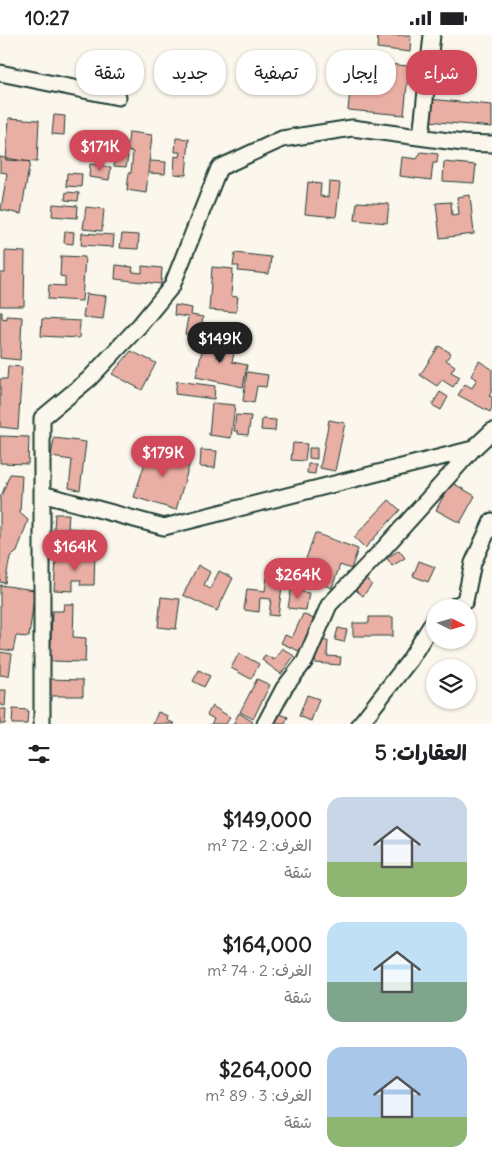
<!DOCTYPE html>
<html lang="ar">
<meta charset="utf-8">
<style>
:root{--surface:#fff;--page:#f2f2f2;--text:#202124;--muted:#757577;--accent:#d1495b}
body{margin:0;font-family:Delius,"Playpen Sans Arabic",sans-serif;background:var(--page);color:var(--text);direction:rtl;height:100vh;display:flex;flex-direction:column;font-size:19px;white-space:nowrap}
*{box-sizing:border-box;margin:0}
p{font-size:16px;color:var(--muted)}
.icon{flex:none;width:28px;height:28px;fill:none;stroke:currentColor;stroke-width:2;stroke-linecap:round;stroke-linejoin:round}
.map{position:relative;height:689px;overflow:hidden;direction:ltr}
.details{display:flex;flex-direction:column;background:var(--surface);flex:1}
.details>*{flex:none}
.banner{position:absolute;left:15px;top:15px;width:462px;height:45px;direction:rtl;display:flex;gap:10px}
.needle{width:32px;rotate:95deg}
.buttons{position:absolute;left:426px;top:564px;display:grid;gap:10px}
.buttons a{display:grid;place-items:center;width:50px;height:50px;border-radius:50%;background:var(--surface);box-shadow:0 1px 4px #0004;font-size:25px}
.price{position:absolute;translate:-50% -42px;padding:0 11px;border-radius:18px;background:var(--accent);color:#fff;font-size:16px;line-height:32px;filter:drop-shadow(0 1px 2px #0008)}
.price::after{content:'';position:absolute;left:50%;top:30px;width:15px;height:11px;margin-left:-8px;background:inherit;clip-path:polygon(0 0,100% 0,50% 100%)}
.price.active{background:#222;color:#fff}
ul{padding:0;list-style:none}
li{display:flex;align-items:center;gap:15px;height:125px;padding:0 25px}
li span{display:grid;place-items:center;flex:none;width:140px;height:100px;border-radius:15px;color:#555}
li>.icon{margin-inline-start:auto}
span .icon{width:60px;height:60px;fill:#fffc;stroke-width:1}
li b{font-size:21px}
h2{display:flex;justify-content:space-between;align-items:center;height:60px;padding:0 25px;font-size:21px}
.pill{padding:0 18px;border-radius:20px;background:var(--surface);box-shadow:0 1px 4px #0004;font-size:18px;line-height:45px}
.pill.active{background:var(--accent);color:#fff}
.status{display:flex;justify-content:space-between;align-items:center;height:35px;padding:0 25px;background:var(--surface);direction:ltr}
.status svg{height:14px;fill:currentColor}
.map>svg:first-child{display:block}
.building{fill:#e9afa4;stroke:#1f3d34}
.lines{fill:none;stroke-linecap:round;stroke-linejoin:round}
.street-casing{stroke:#1f3d34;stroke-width:19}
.street{stroke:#fbf7ec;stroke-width:15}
</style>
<div class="status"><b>10:27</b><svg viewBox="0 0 49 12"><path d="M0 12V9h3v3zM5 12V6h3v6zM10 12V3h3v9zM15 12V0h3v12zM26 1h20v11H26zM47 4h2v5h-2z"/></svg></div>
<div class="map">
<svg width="492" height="689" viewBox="0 0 492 689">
<rect width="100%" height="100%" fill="#fbf7ec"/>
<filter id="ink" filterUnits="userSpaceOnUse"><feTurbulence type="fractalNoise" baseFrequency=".02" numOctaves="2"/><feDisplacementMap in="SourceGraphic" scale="10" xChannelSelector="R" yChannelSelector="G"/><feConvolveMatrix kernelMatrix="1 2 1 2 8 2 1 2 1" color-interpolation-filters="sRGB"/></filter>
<g filter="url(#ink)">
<!-- building -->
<path class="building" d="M378,0H411L410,17L377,13Z
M353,26L409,31L404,80L348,75Z
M429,64L492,70V92L428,86Z
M54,80L65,81L64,100L52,99Z
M9,83L39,85L37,127L6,125Z
M129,97L152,100L146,158L127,155L129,138H131L133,117L127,116Z
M176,103L189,104L186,140L174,139L175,121L180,122L181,117H175Z
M421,117L438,119L437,128H433L431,145L400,141L402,122L417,124Z
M116,119L128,121L126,132L114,131Z
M0,122L30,127L21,179L1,175L7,138L0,137Z
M150,126L166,127L165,139L149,138Z
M444,127L476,130L474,148L443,146Z
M90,129L111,132L109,145L89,142Z
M67,138L82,139L81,152L66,151Z
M308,147L321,149L320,161L328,162L329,147L340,148L336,182L305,179Z
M66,157L79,158L78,166L65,165Z
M470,160L474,199L440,203L436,168L451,167L452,180L459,179L457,162Z
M357,167L389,169L387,188L355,185Z
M53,169L78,171L77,183L52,181Z
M86,172L104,174L102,196L83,194Z
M65,196L74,197L73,209L64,208Z
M82,198L114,200L113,212L81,210Z
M122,199L139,200L138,214L120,213Z
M5,216L25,217L24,271H0V238H5Z
M235,218L271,222L269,239L238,236L239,231H233Z
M61,221L85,222L82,266L48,264L49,250L65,251V242L60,241Z
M116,230L133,232L132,237L142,238V231L162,233L161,249L115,244Z
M212,232L233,234L231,261L238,262L236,277L209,275Z
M86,259L106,261L103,284L83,282Z
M175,270L192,273L191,280L203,282L200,301L185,299L188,282L174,280Z
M0,277H2V283L6,284V281L22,282L20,325L0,323Z
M42,284L80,286L79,303L41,301Z
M205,302L221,305L217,322L223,324L226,307L236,309L232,327L247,330L243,352L196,342Z
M439,311L451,318L446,325L455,331L451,337L460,342L453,352L442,345L437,351L420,340Z
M131,316L156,328L142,355L112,339Z
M479,326L492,334V356L489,361L492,362V373L490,377L458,360L465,349L472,353L477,344L471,341Z
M8,331L22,332L18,394L0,392V344H7Z
M247,337L268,340L266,352L257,351L254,368L243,366Z
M177,346L215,351L214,364L175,359Z
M440,357L448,362L441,375L432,370Z
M212,368L235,370L231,403L209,400Z
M236,380L251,381L248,400L238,399V396H234Z
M262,384L276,385L275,396L261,395Z
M329,385L345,388L335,436L320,433Z
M0,401L29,402L28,429L0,428Z
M54,403L86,407L80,455L69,453L72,425L51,422Z
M293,408L307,409L305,426L291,425Z
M150,412L191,424L176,475L134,462Z
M309,413H317V424L309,423Z
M201,415L217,416L215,433L200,432Z
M308,429H316L315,439L307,438Z
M10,439L22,440L20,478L28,485L17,517L10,522L5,548L0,547V462L2,459Z
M451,447L475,461L460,488L436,475Z
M389,465L400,475L365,513L354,502Z
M55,479H69L68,493L83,494L82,510L53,508Z
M315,498L358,514L351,534L340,530L332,553L300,541Z
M399,515L405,523L392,531L387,523Z
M82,517H95L94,550H80L81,545H73V556L54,555L56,524L81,525Z
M419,526L435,532L428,547L413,541Z
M198,530L210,537L204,550L210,554L219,536L233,543L217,576L183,560Z
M361,540L372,549L363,561L352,552Z
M267,542L283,544L278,581L269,580L271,564L260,563L259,577L244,575L247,554L265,556Z
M0,550L35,555L29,602L16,601L13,616L0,614Z
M291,555L309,558L306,575L288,573Z
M161,562L180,564L176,594L158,592Z
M64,569H74L73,602L86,603L85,627L50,626L52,576H63Z
M303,579L316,585L301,617L281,608L285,600L292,603Z
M369,582H393V601H353V588H369Z
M338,593L347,595L344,607L335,605Z
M317,605L328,606L327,621L341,622L340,630L315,628Z
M282,613L294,621L281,639L262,625L265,620L274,625Z
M0,617L12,619L9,641L0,640Z
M239,618L259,629L251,644L231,633Z
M199,635L210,641L204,652L193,646Z
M47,644L83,645V661H47Z
M257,644L270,650L253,684L240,677Z
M0,655H6L5,671L0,670Z
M307,660L319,664L311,686L299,681Z
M212,671L230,682L226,689H211L214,684L207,680Z
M0,674H6L5,689H0Z
M13,674L28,675L27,689H12Z
M158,677L168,681L167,685L175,689H153Z
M275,677L288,682L285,689H271Z
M239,678L253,687L251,689H233Z"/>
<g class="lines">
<!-- street casing -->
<g class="street-casing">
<path id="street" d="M0,38L118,62
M421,102L432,0
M42,459L164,492L473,414L492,396
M453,572L465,566L473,528L492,486
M42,689V383L89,344L139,291L172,251L219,133L282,104L352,93L463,108L492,109
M265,689L284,653L305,626L329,570L384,513L473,414
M360,689L409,626L435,584"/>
</g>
<!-- street -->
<use href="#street" class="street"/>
</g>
</g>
</svg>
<div class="buttons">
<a><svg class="needle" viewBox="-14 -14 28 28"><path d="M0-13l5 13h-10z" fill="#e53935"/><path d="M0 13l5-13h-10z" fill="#757577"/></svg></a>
<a><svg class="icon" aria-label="layers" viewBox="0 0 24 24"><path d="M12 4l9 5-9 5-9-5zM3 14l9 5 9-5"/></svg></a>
</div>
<b class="price" style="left:100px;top:137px">$171K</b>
<b class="price active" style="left:220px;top:329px">$149K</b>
<b class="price" style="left:163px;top:443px">$179K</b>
<b class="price" style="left:75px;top:537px">$164K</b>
<b class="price" style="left:298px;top:565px">$264K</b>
<div class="banner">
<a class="pill active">شراء</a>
<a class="pill">إيجار</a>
<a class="pill">تصفية</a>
<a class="pill">جديد</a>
<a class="pill">شقة</a>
</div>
</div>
<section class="details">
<h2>العقارات: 5<svg class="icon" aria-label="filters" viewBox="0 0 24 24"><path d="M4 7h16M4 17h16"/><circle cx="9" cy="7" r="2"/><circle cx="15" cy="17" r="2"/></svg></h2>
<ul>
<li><span style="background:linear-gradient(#c9d6e8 65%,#8fb573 0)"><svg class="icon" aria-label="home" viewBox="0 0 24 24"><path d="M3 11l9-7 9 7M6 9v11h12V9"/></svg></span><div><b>$149,000</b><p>الغرف: 2 · 72 m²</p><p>شقة</p></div></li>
<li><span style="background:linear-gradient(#bfe0f5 60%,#7fa58c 0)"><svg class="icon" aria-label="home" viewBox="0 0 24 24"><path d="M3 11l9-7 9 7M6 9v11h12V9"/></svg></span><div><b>$164,000</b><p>الغرف: 2 · 74 m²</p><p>شقة</p></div></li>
<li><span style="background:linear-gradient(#a9c7e8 70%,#8fb573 0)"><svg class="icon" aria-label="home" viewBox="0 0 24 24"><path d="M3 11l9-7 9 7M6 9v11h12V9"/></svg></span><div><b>$264,000</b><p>الغرف: 3 · 89 m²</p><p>شقة</p></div></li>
</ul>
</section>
